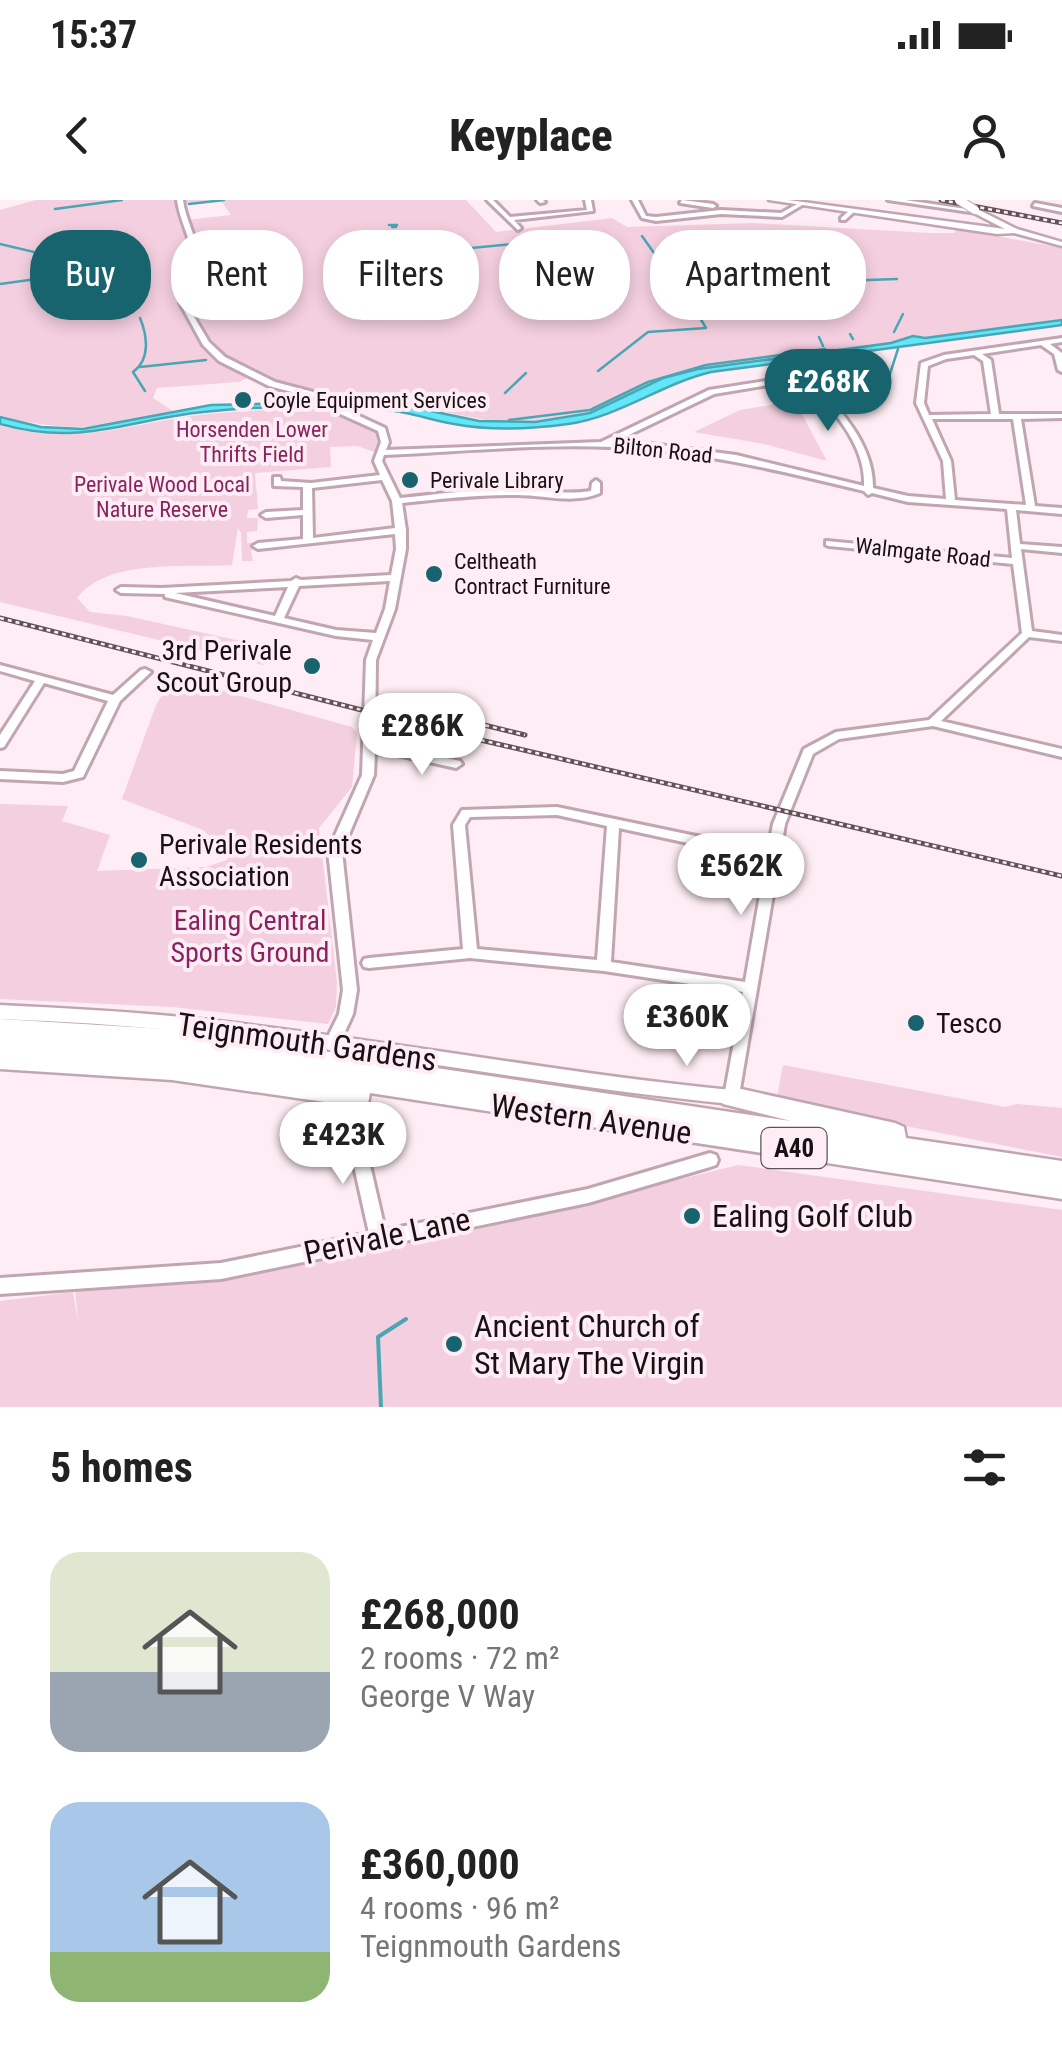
<!DOCTYPE html>
<meta charset="utf-8">
<style>
:root{--surface:#fff;--page:#f2f2f2;--text:#222;--muted:#767676;--accent:#18646e}
body{margin:0;font-family:"Roboto Condensed",sans-serif;background:var(--page);color:var(--text);height:100vh;display:flex;flex-direction:column;font-size:38px;white-space:nowrap}
*{box-sizing:border-box;margin:0}
p{font-size:32px;color:var(--muted)}
.icon{flex:none;width:55px;height:55px;fill:none;stroke:currentColor;stroke-width:2;stroke-linecap:round;stroke-linejoin:round}
.map{position:relative;height:1207px;overflow:hidden}
.sheet{display:flex;flex-direction:column;background:var(--surface);flex:1}
.sheet>*{flex:none}
.top-card{position:absolute;left:30px;top:30px;width:1002px;height:90px;display:flex;gap:20px}
.price{position:absolute;translate:-50% -85px;padding:0 22px;border-radius:35px;background:#fff;color:#222;font-size:32px;line-height:65px;filter:drop-shadow(0 2px 5px #0008)}
.price::after{content:'';position:absolute;left:50%;top:60px;width:30px;height:22px;margin-left:-15px;background:inherit;clip-path:polygon(0 0,100% 0,50% 100%)}
.price.current{background:var(--accent);color:#fff}
ul{padding:0;list-style:none}
li{display:flex;align-items:center;gap:30px;height:250px;padding:0 50px}
li span{display:grid;place-items:center;flex:none;width:280px;height:200px;border-radius:30px;color:#555}
li>.icon{margin-inline-start:auto}
span .icon{width:120px;height:120px;fill:#fffc;stroke-width:1}
li b{font-size:42px}
h2{display:flex;justify-content:space-between;align-items:center;height:120px;padding:0 50px;font-size:42px}
.chip{padding:0 35px;border-radius:40px;background:var(--surface);box-shadow:0 5px 15px #0003;font-size:35px;line-height:90px}
.chip.current{background:var(--accent);color:#fff}
.status{display:flex;justify-content:space-between;align-items:center;height:70px;padding:0 50px;background:var(--surface);direction:ltr}
.status svg{height:28px;fill:currentColor}
header{display:flex;justify-content:space-between;align-items:center;height:130px;padding:0 50px;background:var(--surface);font-size:45px;font-weight:800}
.map>svg:first-child{display:block}
.green{fill:#f4cfdf}
.water{fill:#60e7f9;stroke:#4ba6b4;stroke-width:2.5}
.lines{fill:none;stroke-linecap:round;stroke-linejoin:round}
.stream-far1{stroke:#4ba6b4;stroke-width:2.5}
.stream{stroke:#4ba6b4;stroke-width:4}
.minor-casing{stroke:#c1a6b2;stroke-width:6}
.major-casing{stroke:#c1a6b2;stroke-width:5}
.highway-casing{stroke:#c1a6b2;stroke-width:5}
.minor{fill:#fff;fill-rule:evenodd}
.major{fill:#fff;fill-rule:evenodd}
.highway{fill:#fff;fill-rule:evenodd}
.rail-casing{stroke:#5f5358;stroke-width:5}
.rail{stroke:#feedf4;stroke-width:2.5;stroke-dasharray:4;stroke-linecap:butt}
.major-bridge-casing{stroke:#c1a6b2;stroke-width:10;stroke-linecap:butt}
.major-bridge{stroke:#fff;stroke-width:8}
.poi-dot{fill:#18646e;stroke:#feedf4;stroke-width:4}
.labels{text-anchor:middle;stroke-width:8;stroke-linejoin:round;paint-order:stroke}
.far-poi-label{font-size:22px;fill:#191014;stroke:#feedf4;text-anchor:start}
.far-park-label{font-size:22px;fill:#89225d;stroke:#feedf4}
.far-street-label{font-size:22px;fill:#191014;stroke:#feedf4}
.shield{fill:#feedf4;stroke:#5e5257;stroke-width:2.5}
.shield-label{font-size:25px;font-weight:bold;fill:#191014}
.poi-label{font-size:28px;fill:#191014;stroke:#feedf4;text-anchor:start}
.park-label{font-size:28px;fill:#89225d;stroke:#feedf4}
.near-street-label{font-size:32px;fill:#191014;stroke:#feedf4}
.near-poi-label{font-size:32px;fill:#191014;stroke:#feedf4;text-anchor:start}
</style>
<div class="status"><b>15:37</b><svg viewBox="0 0 49 12"><path d="M0 12V9h3v3zM5 12V6h3v6zM10 12V3h3v9zM15 12V0h3v12zM26 1h20v11H26zM47 4h2v5h-2z"/></svg></div>
<header><svg class="icon" aria-label="back" viewBox="0 0 24 24"><path d="M15 5l-7 7 7 7"/></svg>Keyplace<svg class="icon" aria-label="person" viewBox="0 0 24 24"><circle cx="12" cy="8" r="4"/><path d="M4 21q1-7 8-7t8 7"/></svg></header>
<div class="map">
<svg width="1062" height="1207" viewBox="0 0 1062 1207">
<rect width="100%" height="100%" fill="#feedf4"/>
<!-- green -->
<path class="green" d="M36,0H178C180,30 193,52 193,82L180,101L201,144L215,157L251,176L239,182L157,188L153,198L173,211C99,230 74,232 0,217V10Z
M185,0H466L496,32L612,18L627,27L753,23L929,33H954L958,29L1062,48V121L930,138L910,136L904,141L686,170L638,186L593,211L527,222L490,221L385,200L344,201L343,196C306,195 236,174 211,145C201,133 196,117 186,105L198,89L201,63L187,20L231,15L222,2L185,4Z
M795,201L827,261L764,244L694,232L740,210Z
M331,208L374,227L379,239L375,252L357,246L330,247L331,267L255,273L258,309L248,310L247,318H258L257,331L247,332V343H256L251,351L253,361H242L241,333L238,328L232,365C183,368 108,358 77,398L90,412L127,416L277,449L263,465L0,402V226C80,246 122,225 199,215C243,210 287,209 331,208Z
M173,477L352,527L357,533L352,587L319,628L337,782L336,807L328,824L172,807L0,799V604L68,606L62,621L110,635L97,671L206,667L227,660L228,654L203,630L122,599L156,505Z
M783,865L1005,907L1017,904L1062,908V957L865,918L777,897Z
M738,965L1062,1010V1207H0V1101L73,1092L78,1122L75,1088L273,1067L483,1028Z"/>
<!-- water -->
<path class="water" d="M1062,120V125L711,172C661,184 619,217 568,224C531,229 491,231 454,224C431,220 409,212 387,210C327,204 263,206 203,212C125,220 82,247 0,224V217L41,227L83,229L211,205L353,202L402,205L479,221L535,222L590,213L663,178L698,169L891,143L913,136L925,138Z"/>
<g class="lines">
<!-- stream-far1 -->
<path class="stream-far1" d="M189,4L224,0
M55,9L122,0
M389,25H397
M392,27H396
M398,35L403,34
M642,36L666,70L699,91
M566,37L596,32
M0,44L110,70
M378,57L543,41
M86,64L129,54
M766,66L782,83L897,79
M0,84L138,65
M140,118C147,135 151,159 133,172L145,191
M894,132L903,114
M850,134L853,139
M819,137L823,146
M140,167L206,160
M598,171L648,132L706,128L688,98
M882,184L887,183L898,149
M505,193L526,173
M509,220L590,210L648,182L706,165L825,149"/>
<!-- stream -->
<path class="stream" d="M381,1207L378,1137L406,1119"/>
<!-- minor casing -->
<g class="minor-casing">
<path id="minor" d="M177,0H183C186,26 208,56 200,82C198,90 192,96 186,103L209,142L225,157L275,182L332,197L342,208L385,228L389,242L386,250L601,242L709,190L848,168L852,170L851,172L812,178C839,209 874,244 873,288L908,296L946,299L943,261L916,203L921,163L944,155L1062,138V142L1050,144L1062,153V172L1058,170L1054,154L1041,145L982,154L991,160L999,214H1062V218L1021,219L1035,306L1062,308V314L1016,310L1020,344L1062,347V353L1021,349L1032,431L1062,435V441L1029,437L941,521L1062,549V557L933,526L839,539L813,554L785,624L738,901L732,903L726,901L724,897L743,792L604,771L470,758L369,768L364,767L362,763L364,759L369,758L463,749L453,625L462,610L557,607L768,651L773,624L804,549L836,532L929,520L1022,433L1013,364L829,346L826,345V341L1012,358L1007,309L908,302L872,293L868,295L864,291C794,274 725,257 653,250C564,241 473,251 384,255L382,261L400,298C439,294 480,288 519,289C546,290 564,295 591,291L592,283L596,280L600,283V293C572,305 542,294 513,295C476,295 439,299 402,303L406,330V349L395,409L376,460L375,546H393L460,561L462,564L456,568L393,554L375,553L374,575L342,651L357,790L353,814L337,849L332,851L327,849L324,845L339,814L343,790L328,651L362,575L366,460L373,440L336,436L169,398L165,397V394L121,393L116,390L121,387L162,388L291,381L296,378L301,380L391,375L396,349L395,334L258,349L253,346L258,343L303,339V315L266,318L261,315L266,312L303,310V287L274,286V277H280L281,281L311,283L380,275L374,261L381,242L378,231L336,212L326,201L269,186L219,161L203,145L180,103C184,96 191,90 194,82C201,56 180,26 177,0ZM974,155L983,161L991,214L929,215L924,203L928,166L946,159ZM805,179C831,209 866,243 864,286L736,255L651,244L612,243L714,194ZM932,219H1013L1026,305L955,300L951,261ZM382,280L392,301L395,328L313,338L312,288ZM390,381L385,409L376,433L336,430L284,418L299,386ZM288,387L275,416L175,393ZM557,615L607,626L597,760L477,749L465,625L470,617ZM619,628L766,660L745,782L611,762Z
M487,0H493L510,17L587,10L585,0H591L593,11L514,20L521,28L518,30Z
M537,0H543L545,2L540,3Z
M632,0H638L646,16L656,17L721,10L781,13L799,3L804,4L782,17L721,14L656,21L642,18Z
M682,0L713,4L716,6L713,8L680,3Z
M888,0H905L980,11L977,13Z
M1035,3L1062,8V12L1033,6Z
M850,10L855,11L845,20H841V18Z
M0,465L113,495L141,470L145,469L151,472L120,501L83,577L63,582L0,579V571L63,574L74,571L108,501L44,483L4,547L0,548V535L35,481L0,471Z
M353,920L359,921L361,926L385,1030L588,989L710,953L716,955L718,960L716,965L710,967L588,1003L221,1079L0,1094V1078L221,1063L369,1033L345,926L347,921Z"/>
</g>
<!-- major casing -->
<g class="major-casing">
<path id="major" d="M769,0H788L1005,29L972,12L975,8L1017,29L1062,42V46L1014,33L997,34Z
M0,805C61,808 121,811 182,817C366,836 548,872 732,890L739,892L741,897L739,902L732,904C548,886 366,850 182,831C121,825 61,821 0,819Z"/>
</g>
<!-- highway casing -->
<g class="highway-casing">
<path id="highway" d="M0,819L182,830L791,921L723,904L719,897L723,890L732,887L895,923L904,927L906,938L1062,961V999L370,893L368,904L359,907L172,880L0,869Z"/>
</g>
<!-- minor -->
<use href="#minor" class="minor"/>
<!-- major -->
<use href="#major" class="major"/>
<!-- highway -->
<use href="#highway" class="highway"/>
<!-- rail casing -->
<g class="rail-casing">
<path id="rail" d="M941,0L1062,23
M0,418L472,538L1062,676
M423,510L525,535"/>
</g>
<!-- rail -->
<use href="#rail" class="rail"/>
<!-- major-bridge casing -->
<g class="major-bridge-casing">
<path id="major-bridge" d="M959,0L975,10"/>
</g>
<!-- major-bridge -->
<use href="#major-bridge" class="major-bridge"/>
</g>
<!-- markers -->
<g class="poi-dot">
<circle cx="243" cy="200" r="10"/>
<circle cx="410" cy="280" r="10"/>
<circle cx="434" cy="374" r="10"/>
<circle cx="312" cy="466" r="10"/>
<circle cx="139" cy="660" r="10"/>
<circle cx="916" cy="823" r="10"/>
<circle cx="692" cy="1016" r="10"/>
<circle cx="454" cy="1144" r="10"/>
</g>
<g class="labels">
<!-- far-poi labels -->
<g class="far-poi-label">
<text x="263" y="208">Coyle Equipment Services</text>
<text x="430" y="288">Perivale Library</text>
<text x="454" y="369">Celtheath<tspan x="454" dy="25">Contract Furniture</tspan></text>
</g>
<!-- far-park labels -->
<g class="far-park-label">
<text x="252" y="237">Horsenden Lower<tspan x="252" dy="25">Thrifts Field</tspan></text>
<text x="162" y="292">Perivale Wood Local<tspan x="162" dy="25">Nature Reserve</tspan></text>
</g>
<!-- far-street labels -->
<g class="far-street-label">
<text transform="translate(663 250) rotate(6)" y="8">Bilton Road</text>
<text transform="translate(923 352) rotate(6)" y="8">Walmgate Road</text>
</g>
<!-- shield labels -->
<rect class="shield" x="761.5" y="928" width="65" height="40" rx="8"/>
<g class="shield-label">
<text x="794" y="957">A40</text>
</g>
<!-- poi labels -->
<g class="poi-label">
<text x="292" y="460" text-anchor="end">3rd Perivale<tspan x="292" dy="32">Scout Group</tspan></text>
<text x="159" y="654">Perivale Residents<tspan x="159" dy="32">Association</tspan></text>
<text x="936" y="833">Tesco</text>
</g>
<!-- park labels -->
<g class="park-label">
<text x="250" y="730">Ealing Central<tspan x="250" dy="32">Sports Ground</tspan></text>
</g>
<!-- near-street labels -->
<g class="near-street-label">
<text transform="translate(307 842) rotate(8)" y="11">Teignmouth Gardens</text>
<text transform="translate(591 919) rotate(8)" y="11">Western Avenue</text>
<text transform="translate(387 1036) rotate(-12)" y="11">Perivale Lane</text>
</g>
<!-- near-poi labels -->
<g class="near-poi-label">
<text x="712" y="1027">Ealing Golf Club</text>
<text x="474" y="1137">Ancient Church of<tspan x="474" dy="37">St Mary The Virgin</tspan></text>
</g>
</g>
</svg>
<b class="price current" style="left:828px;top:234px">£268K</b>
<b class="price" style="left:422px;top:578px">£286K</b>
<b class="price" style="left:741px;top:718px">£562K</b>
<b class="price" style="left:687px;top:869px">£360K</b>
<b class="price" style="left:343px;top:987px">£423K</b>
<div class="top-card">
<a class="chip current">Buy</a>
<a class="chip">Rent</a>
<a class="chip">Filters</a>
<a class="chip">New</a>
<a class="chip">Apartment</a>
</div>
</div>
<section class="sheet">
<h2>5 homes<svg class="icon" aria-label="filters" viewBox="0 0 24 24"><path d="M4 7h16M4 17h16"/><circle cx="9" cy="7" r="2"/><circle cx="15" cy="17" r="2"/></svg></h2>
<ul>
<li><span style="background:linear-gradient(#dfe7d0 60%,#9aa5b1 0)"><svg class="icon" aria-label="home" viewBox="0 0 24 24"><path d="M3 11l9-7 9 7M6 9v11h12V9"/></svg></span><div><b>£268,000</b><p>2 rooms · 72 m²</p><p>George V Way</p></div></li>
<li><span style="background:linear-gradient(#a9c7e8 75%,#8fb573 0)"><svg class="icon" aria-label="home" viewBox="0 0 24 24"><path d="M3 11l9-7 9 7M6 9v11h12V9"/></svg></span><div><b>£360,000</b><p>4 rooms · 96 m²</p><p>Teignmouth Gardens</p></div></li>
</ul>
</section>
